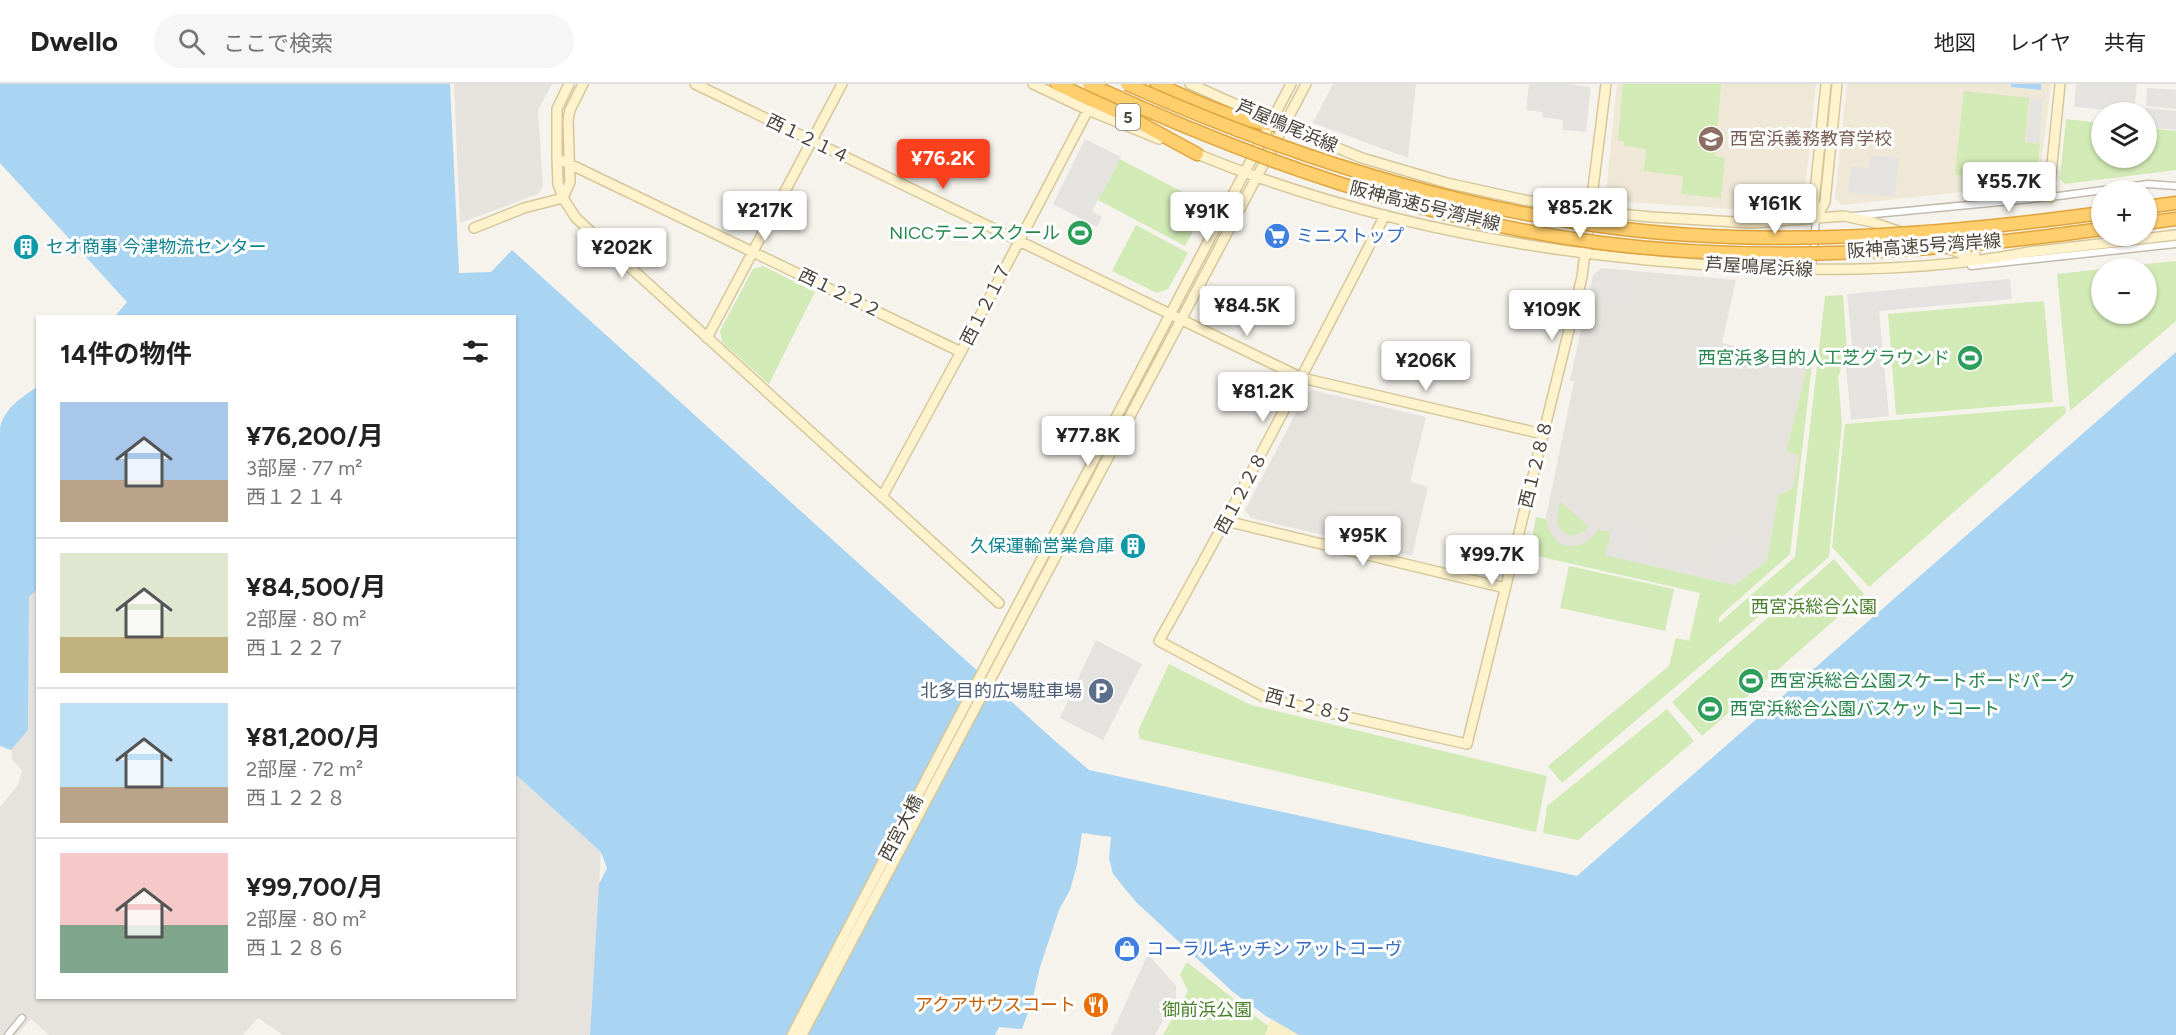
<!DOCTYPE html>
<html lang="ja">
<meta charset="utf-8">
<style>
:root{--surface:#fff;--page:#f6f6f6;--text:#222;--muted:#767676;--line:#e0e0e0;--accent:#fc3f1d}
body{margin:0;font-family:Figtree,"Noto Sans JP",sans-serif;background:var(--page);color:var(--text);height:100vh;display:flex;flex-direction:column;font-size:22px;white-space:nowrap}
*{box-sizing:border-box;margin:0}
p{font-size:20px;color:var(--muted)}
.icon{flex:none;width:33px;height:33px;fill:none;stroke:currentColor;stroke-width:2;stroke-linecap:round;stroke-linejoin:round}
.map{position:relative;flex:1;overflow:hidden}
.panel{position:absolute;left:36px;top:231px;width:480px;height:684px;display:flex;flex-direction:column;background:var(--surface);border-radius:0px;box-shadow:0 2px 4px #0004}
.panel>*{flex:none}
.controls{position:absolute;left:2091px;top:18px;display:grid;gap:12px}
.controls a{display:grid;place-items:center;width:66px;height:66px;border-radius:50%;background:var(--surface);box-shadow:0 2px 4px #0004;font-size:30px}
.price{position:absolute;translate:-50% -51px;padding:0 14px;border-radius:6px;background:#fff;color:#222;font-size:20px;line-height:39px;filter:drop-shadow(0 2px 3px #0008)}
.price::after{content:'';position:absolute;left:50%;top:36px;width:18px;height:14px;margin-left:-9px;background:inherit;clip-path:polygon(0 0,100% 0,50% 100%)}
.price.on{background:var(--accent);color:#fff}
ul{padding:0;list-style:none}
li{display:flex;align-items:center;gap:18px;height:150px;padding:0 24px}
li+li{border-top:2px solid var(--line)}
li span{display:grid;place-items:center;flex:none;width:168px;height:120px;border-radius:0px;color:#555}
li>.icon{margin-inline-start:auto}
span .icon{width:72px;height:72px;fill:#fffc;stroke-width:1}
li b{font-size:26px}
h2{display:flex;justify-content:space-between;align-items:center;height:72px;padding:0 24px;font-size:26px}
header{display:flex;align-items:center;gap:36px;box-sizing:border-box;height:84px;padding:0 30px;background:var(--surface);border-bottom:2px solid var(--line)}
header strong{font-size:28px}
nav{display:flex;gap:33px;margin-inline-start:auto;font-size:21px}
.search{width:420px;height:54px;background:var(--page);display:flex;align-items:center;gap:15px;box-sizing:border-box;padding:0 21px;border-radius:33px;color:var(--muted);font-size:22px}
.map>svg:first-child{display:block}
.industrial{fill:#e6e2dd}
.education{fill:#efe8d6}
.green{fill:#d2eab5}
.sand{fill:#f9efc9}
.parking{fill:#e5e3e0}
.water{fill:#a9d4f2}
.lines{fill:none;stroke-linecap:round;stroke-linejoin:round}
.street-casing{stroke:#c2bbae;stroke-width:9}
.secondary-casing{stroke:#d6c79b;stroke-width:12}
.highway-casing{stroke:#e0a43c;stroke-width:15}
.street{stroke:#fff;stroke-width:6}
.secondary{stroke:#fff3cd;stroke-width:9}
.highway{stroke:#ffcf6e;stroke-width:12}
.highway-bridge-casing{stroke:#e0a43c;stroke-width:15;stroke-linecap:butt}
.highway-bridge{stroke:#ffcf6e;stroke-width:12}
.labels{text-anchor:middle;stroke-width:6;stroke-linejoin:round;paint-order:stroke}
.shield{fill:#fff;stroke:#817c74;stroke-width:1.5}
.shield-label{font-size:16px;font-weight:bold;fill:#4b4439}
.street-label{font-size:18px;fill:#4b4439;stroke:#fff}
.education-label{font-size:18px;fill:#785e54;stroke:#fff;text-anchor:start}
.leisure-label{font-size:18px;fill:#27864d;stroke:#fff;text-anchor:end}
.shop-label{font-size:18px;fill:#366cbe;stroke:#fff;text-anchor:start}
.culture-label{font-size:18px;fill:#0d838f;stroke:#fff;text-anchor:start}
.park-label{font-size:18px;fill:#4a7f2a;stroke:#fff}
.service-label{font-size:18px;fill:#4e5e75;stroke:#fff;text-anchor:end}
.food-label{font-size:18px;fill:#c56008;stroke:#fff;text-anchor:end}
</style>
<header>
<strong>Dwello</strong>
<div class="search"><svg class="icon" aria-label="search" viewBox="0 0 24 24"><circle cx="10" cy="10" r="6"/><path d="M15 15l6 6"/></svg>ここで検索</div>
<nav><a>地図</a><a>レイヤ</a><a>共有</a></nav>
</header>
<div class="map">
<svg width="2176" height="951" viewBox="0 0 2176 951">
<rect width="100%" height="100%" fill="#f6f3ec"/>
<!-- industrial -->
<path class="industrial" d="M454,0H552L538,26L543,102L538,110L460,139Z
M1333,0H1416L1408,74L1313,39Z
M1602,184L1736,196L1722,259L1808,280L1786,368L1799,370L1793,404L1778,412L1767,476L1735,501L1541,457L1574,298L1570,296L1593,191Z
M1312,306L1426,333L1410,398L1428,403L1412,472L1251,434L1245,426L1306,310Z
M37,504L38,914H514L515,690L601,768L590,951H283L258,934L243,951H49L31,935L16,951H0V723L18,701L22,686L13,677L11,666L28,646L29,513Z"/>
<!-- education -->
<path class="education" d="M1617,0H1816L1804,116L1796,124L1749,126L1612,117L1606,109Z
M1847,0H2051L2039,97L2035,100L1842,121L1835,114Z"/>
<!-- green -->
<path class="green" d="M1623,0H1721L1715,72L1725,74L1721,114L1681,110L1683,92L1644,87L1646,65L1624,62V57L1618,56Z
M1964,7L2029,14L2025,58L2040,60L2036,93L2034,97L1999,100L1955,90Z
M2066,35L2101,39L2102,74H2146L2147,44L2176,47V86L2065,100L2060,95Z
M1120,75L1207,121L1185,162L1098,116Z
M1136,141L1188,169L1168,205L1157,209L1112,187Z
M2176,177V237L2070,327L2057,190L2101,185L2102,230H2146V184H2107Z
M763,182L815,208L769,300L722,258L720,247L753,185Z
M1843,211L1847,267L1838,293L1842,339L1829,473L1562,699L1548,682L1669,582L1676,554L1689,557L1700,509L1529,470L1536,433L1546,435C1550,466 1582,472 1598,446L1611,448L1605,471L1735,501L1767,476L1778,412L1793,404L1799,371L1786,368L1808,280H1812L1790,470L1719,533V539L1795,473L1825,212Z
M2044,217L2053,318L1896,331L1888,230Z
M2065,322L2066,329L1869,503L1832,463L1845,340Z
M1560,417L1588,442L1586,447L1572,452C1553,445 1557,433 1560,417Z
M1834,475L1864,510L1702,652L1672,618Z
M1569,482L1674,505L1665,547L1560,524Z
M1169,580L1251,621L1547,692L1536,748L1140,655L1138,647Z
M1667,625L1694,657L1578,756L1543,749L1547,722Z
M1187,878L1268,942L1271,935L1299,951H1163L1188,907L1180,891Z"/>
<!-- sand -->
<path class="sand" d="M1271,935L1299,951H1265Z"/>
<!-- parking -->
<path class="parking" d="M1529,0H1568L1591,3L1586,48L1562,46L1563,36L1542,33L1543,28L1526,26Z
M2076,0H2137L2134,28L2074,23Z
M2147,4L2176,6V25L2146,22Z
M2031,14L2043,15L2039,59L2026,58Z
M2146,24L2176,27V46L2147,43Z
M1085,55L1121,73L1092,127L1102,133L1097,143L1053,120Z
M1870,71L1899,74L1895,113L1848,108L1851,82L1869,84Z
M1598,189L1632,191L1625,224L1591,216Z
M2010,195L2012,215L1879,227L1889,332L1851,336L1846,283L1854,282L1847,210Z
M1615,435L1643,442L1638,464L1717,481L1724,450L1757,457L1767,476L1735,501L1605,471Z
M1096,556L1142,580L1103,656L1060,634Z
M1148,870L1176,902V914L1155,951H1111Z"/>
<!-- water -->
<path class="water" d="M0,0H450L459,189L491,188L512,166L1055,657L1089,686L1577,792L2176,268V951H1299L1266,932L1233,908L1136,818L1113,790L1109,774L1111,753L1082,749L1077,781L1070,806L1059,826L1040,883L1032,918L1022,945L999,943L995,951H590L599,800L607,784L601,768L515,690L514,232H115L127,218L0,79Z
M2011,0H2041V6L2011,3Z
M37,303L38,504L29,513L28,646L11,666L0,662V345C3,325 22,313 37,303Z"/>
<g class="lines">
<!-- street casing -->
<g class="street-casing">
<path id="street" d="M1854,132L2051,113L2148,100L2176,102
M1971,182L2176,160
M1812,186L1816,134
M8,951L22,934"/>
</g>
<!-- secondary casing -->
<g class="secondary-casing">
<path id="secondary" d="M569,0L557,25V74L558,100L563,114L576,134L999,519
M695,0L1302,294L1543,350
M1033,0L1088,26L1159,55
M1190,0L1284,42L1362,74L1447,99L1524,116L1592,127L1651,133L1752,139L1844,132L1872,138L1969,172L1975,171
M1192,68C1366,140 1557,174 1745,183C1840,188 1941,186 2035,167
M557,74L961,268
M2051,113L2050,100L2060,0
M563,114L570,98L568,36L570,26L583,0
M1385,131C1312,274 1238,417 1159,557L1268,615L1467,660L1582,193L1606,0
M1816,134L1825,118L1837,0
M1816,134L1814,118L1826,0
M474,144L524,124L563,114
M2030,168L2176,151
M707,254L842,0
M882,413L961,268L1088,26
M1226,437L1505,504
M792,951C959,635 1124,317 1291,0
M802,951L1306,0"/>
</g>
<!-- highway casing -->
<g class="highway-casing">
<path id="highway" d="M1057,0L1131,34L1197,70
M1157,0C1197,18 1239,39 1284,42
M2146,123L2176,119
M2146,139L2176,135"/>
</g>
<!-- street -->
<use href="#street" class="street"/>
<!-- secondary -->
<use href="#secondary" class="secondary"/>
<!-- highway -->
<use href="#highway" class="highway"/>
<!-- highway-bridge casing -->
<g class="highway-bridge-casing">
<path id="highway-bridge" d="M1089,0C1252,76 1423,136 1601,159C1767,180 1936,168 2102,145
M1127,0C1279,68 1436,120 1601,142C1766,165 1937,151 2102,129"/>
</g>
<!-- highway-bridge -->
<use href="#highway-bridge" class="highway-bridge"/>
</g>
<!-- icons -->
<defs>
<g id="school-disc" transform="scale(1.35)"><circle r="9.5" fill="#8d6e63" stroke="#fff"/><path d="M0-5L7-2L0 1L-7-2ZM-4 1L0 2.5L4 1V4Q0 6-4 4Z" fill="#fff"/></g>
<g id="stadium-disc" transform="scale(1.35)"><circle r="9.5" fill="#2e9e5b" stroke="#fff"/><path d="M0-5a6.5 5 0 1 0 0 10a6.5 5 0 1 0 0-10ZM-3.5-1.8h7v3.6h-7Z" fill="#fff"/></g>
<g id="supermarket-disc" transform="scale(1.35)"><circle r="9.5" fill="#3f7fe0" stroke="#fff"/><path d="M-6-5.5h2.5l.6 2H6L4.5 2H-2.5L-4.4-4H-6ZM-1.5 3.2a1.3 1.3 0 1 0 .1 0ZM3 3.2a1.3 1.3 0 1 0 .1 0Z" fill="#fff"/></g>
<g id="building-disc" transform="scale(1.35)"><circle r="9.5" fill="#0f9aa8" stroke="#fff"/><path d="M-4-6H4V6H1V3H-1V6H-4ZM-2.5-4.3h1.7v1.8h-1.7ZM.8-4.3h1.7v1.8H.8ZM-2.5-1h1.7V.8h-1.7ZM.8-1h1.7V.8H.8Z" fill="#fff"/></g>
<g id="parking-disc" transform="scale(1.35)"><circle r="9.5" fill="#5c6f8a" stroke="#fff"/><path d="M-3.5-5.5H1a3.5 3.5 0 0 1 0 7H-1V5.5H-3.5ZM-1-3.4V-.6H.8a1.4 1.4 0 0 0 0-2.8Z" fill="#fff"/></g>
<g id="shop-disc" transform="scale(1.35)"><circle r="9.5" fill="#3f7fe0" stroke="#fff"/><path d="M-5-2.5h2.3a2.7 3.5 0 0 1 5.4 0H5L5.5 6h-11ZM-1.5-2.5h3a1.5 2.3 0 0 0-3 0Z" fill="#fff"/></g>
<g id="restaurant-disc" transform="scale(1.35)"><circle r="9.5" fill="#e8710a" stroke="#fff"/><path d="M-5-6h1v4h1v-4h1v4h1v-4h1v5L-1.5 .5V6h-2V.5L-5-1ZM5-6V6H3V1.5H1.5Q1.5-4 5-6Z" fill="#fff"/></g>
</defs>
<g fill-rule="evenodd">
<use href="#school-disc" x="1711" y="55"/>
<use href="#stadium-disc" x="1080" y="149"/>
<use href="#supermarket-disc" x="1277" y="152"/>
<use href="#building-disc" x="26" y="163"/>
<use href="#stadium-disc" x="1970" y="274"/>
<use href="#building-disc" x="1133" y="462"/>
<use href="#stadium-disc" x="1751" y="597"/>
<use href="#parking-disc" x="1101" y="607"/>
<use href="#stadium-disc" x="1710" y="625"/>
<use href="#shop-disc" x="1127" y="865"/>
<use href="#restaurant-disc" x="1096" y="921"/>
</g>
<g class="labels">
<!-- shield labels -->
<rect class="shield" x="1116" y="20" width="24" height="26" rx="4.5"/>
<g class="shield-label">
<text x="1128" y="39">5</text>
</g>
<!-- street labels -->
<g class="street-label">
<text transform="translate(1287 42) rotate(23)" y="6">芦屋鳴尾浜線</text>
<text transform="translate(808 55) rotate(26)" y="6">西１２１４</text>
<text transform="translate(1425 122) rotate(14)" y="6">阪神高速5号湾岸線</text>
<text transform="translate(1924 162) rotate(-4)" y="6">阪神高速5号湾岸線</text>
<text transform="translate(1759 183) rotate(3)" y="6">芦屋鳴尾浜線</text>
<text transform="translate(840 209) rotate(26)" y="6">西１２２２</text>
<text transform="translate(986 220) rotate(-63)" y="6">西１２１７</text>
<text transform="translate(1536 380) rotate(-76)" y="6">西１２８８</text>
<text transform="translate(1241 409) rotate(-62)" y="6">西１２２８</text>
<text transform="translate(1309 622) rotate(15)" y="6">西１２８５</text>
<text transform="translate(901 744) rotate(-62)" y="6">西宮大橋</text>
</g>
<!-- education labels -->
<g class="education-label">
<text x="1730" y="61">西宮浜義務教育学校</text>
</g>
<!-- leisure labels -->
<g class="leisure-label">
<text x="1060" y="155">NICCテニススクール</text>
<text x="1950" y="280">西宮浜多目的人工芝グラウンド</text>
<text x="1770" y="603" text-anchor="start">西宮浜総合公園スケートボードパーク</text>
<text x="1730" y="631" text-anchor="start">西宮浜総合公園バスケットコート</text>
</g>
<!-- shop labels -->
<g class="shop-label">
<text x="1296" y="158">ミニストップ</text>
<text x="1146" y="871">コーラルキッチン アットコーヴ</text>
</g>
<!-- culture labels -->
<g class="culture-label">
<text x="46" y="169">セオ商事 今津物流センター</text>
<text x="1114" y="468" text-anchor="end">久保運輸営業倉庫</text>
</g>
<!-- park labels -->
<g class="park-label">
<text x="1814" y="529">西宮浜総合公園</text>
<text x="1207" y="932">御前浜公園</text>
</g>
<!-- service labels -->
<g class="service-label">
<text x="1082" y="613">北多目的広場駐車場</text>
</g>
<!-- food labels -->
<g class="food-label">
<text x="1076" y="927">アクアサウスコート</text>
</g>
</g>
</svg>
<div class="controls">
<a><svg class="icon" aria-label="layers" viewBox="0 0 24 24"><path d="M12 4l9 5-9 5-9-5zM3 14l9 5 9-5"/></svg></a>
<a>+</a>
<a>−</a>
</div>
<b class="price on" style="left:943px;top:106px">¥76.2K</b>
<b class="price" style="left:2009px;top:129px">¥55.7K</b>
<b class="price" style="left:1775px;top:151px">¥161K</b>
<b class="price" style="left:1580px;top:155px">¥85.2K</b>
<b class="price" style="left:765px;top:158px">¥217K</b>
<b class="price" style="left:1207px;top:159px">¥91K</b>
<b class="price" style="left:622px;top:195px">¥202K</b>
<b class="price" style="left:1247px;top:253px">¥84.5K</b>
<b class="price" style="left:1552px;top:257px">¥109K</b>
<b class="price" style="left:1426px;top:308px">¥206K</b>
<b class="price" style="left:1263px;top:339px">¥81.2K</b>
<b class="price" style="left:1088px;top:383px">¥77.8K</b>
<b class="price" style="left:1363px;top:483px">¥95K</b>
<b class="price" style="left:1492px;top:502px">¥99.7K</b>
<section class="panel">
<h2>14件の物件<svg class="icon" aria-label="filters" viewBox="0 0 24 24"><path d="M4 7h16M4 17h16"/><circle cx="9" cy="7" r="2"/><circle cx="15" cy="17" r="2"/></svg></h2>
<ul>
<li><span style="background:linear-gradient(#a9c7e8 65%,#b9a48a 0)"><svg class="icon" aria-label="home" viewBox="0 0 24 24"><path d="M3 11l9-7 9 7M6 9v11h12V9"/></svg></span><div><b>¥76,200/月</b><p>3部屋 · 77 m²</p><p>西１２１４</p></div></li>
<li><span style="background:linear-gradient(#dfe7d0 70%,#c2b280 0)"><svg class="icon" aria-label="home" viewBox="0 0 24 24"><path d="M3 11l9-7 9 7M6 9v11h12V9"/></svg></span><div><b>¥84,500/月</b><p>2部屋 · 80 m²</p><p>西１２２７</p></div></li>
<li><span style="background:linear-gradient(#bfe0f5 70%,#b9a48a 0)"><svg class="icon" aria-label="home" viewBox="0 0 24 24"><path d="M3 11l9-7 9 7M6 9v11h12V9"/></svg></span><div><b>¥81,200/月</b><p>2部屋 · 72 m²</p><p>西１２２８</p></div></li>
<li><span style="background:linear-gradient(#f6c9c9 60%,#7fa58c 0)"><svg class="icon" aria-label="home" viewBox="0 0 24 24"><path d="M3 11l9-7 9 7M6 9v11h12V9"/></svg></span><div><b>¥99,700/月</b><p>2部屋 · 80 m²</p><p>西１２８６</p></div></li>
</ul>
</section>
</div>
